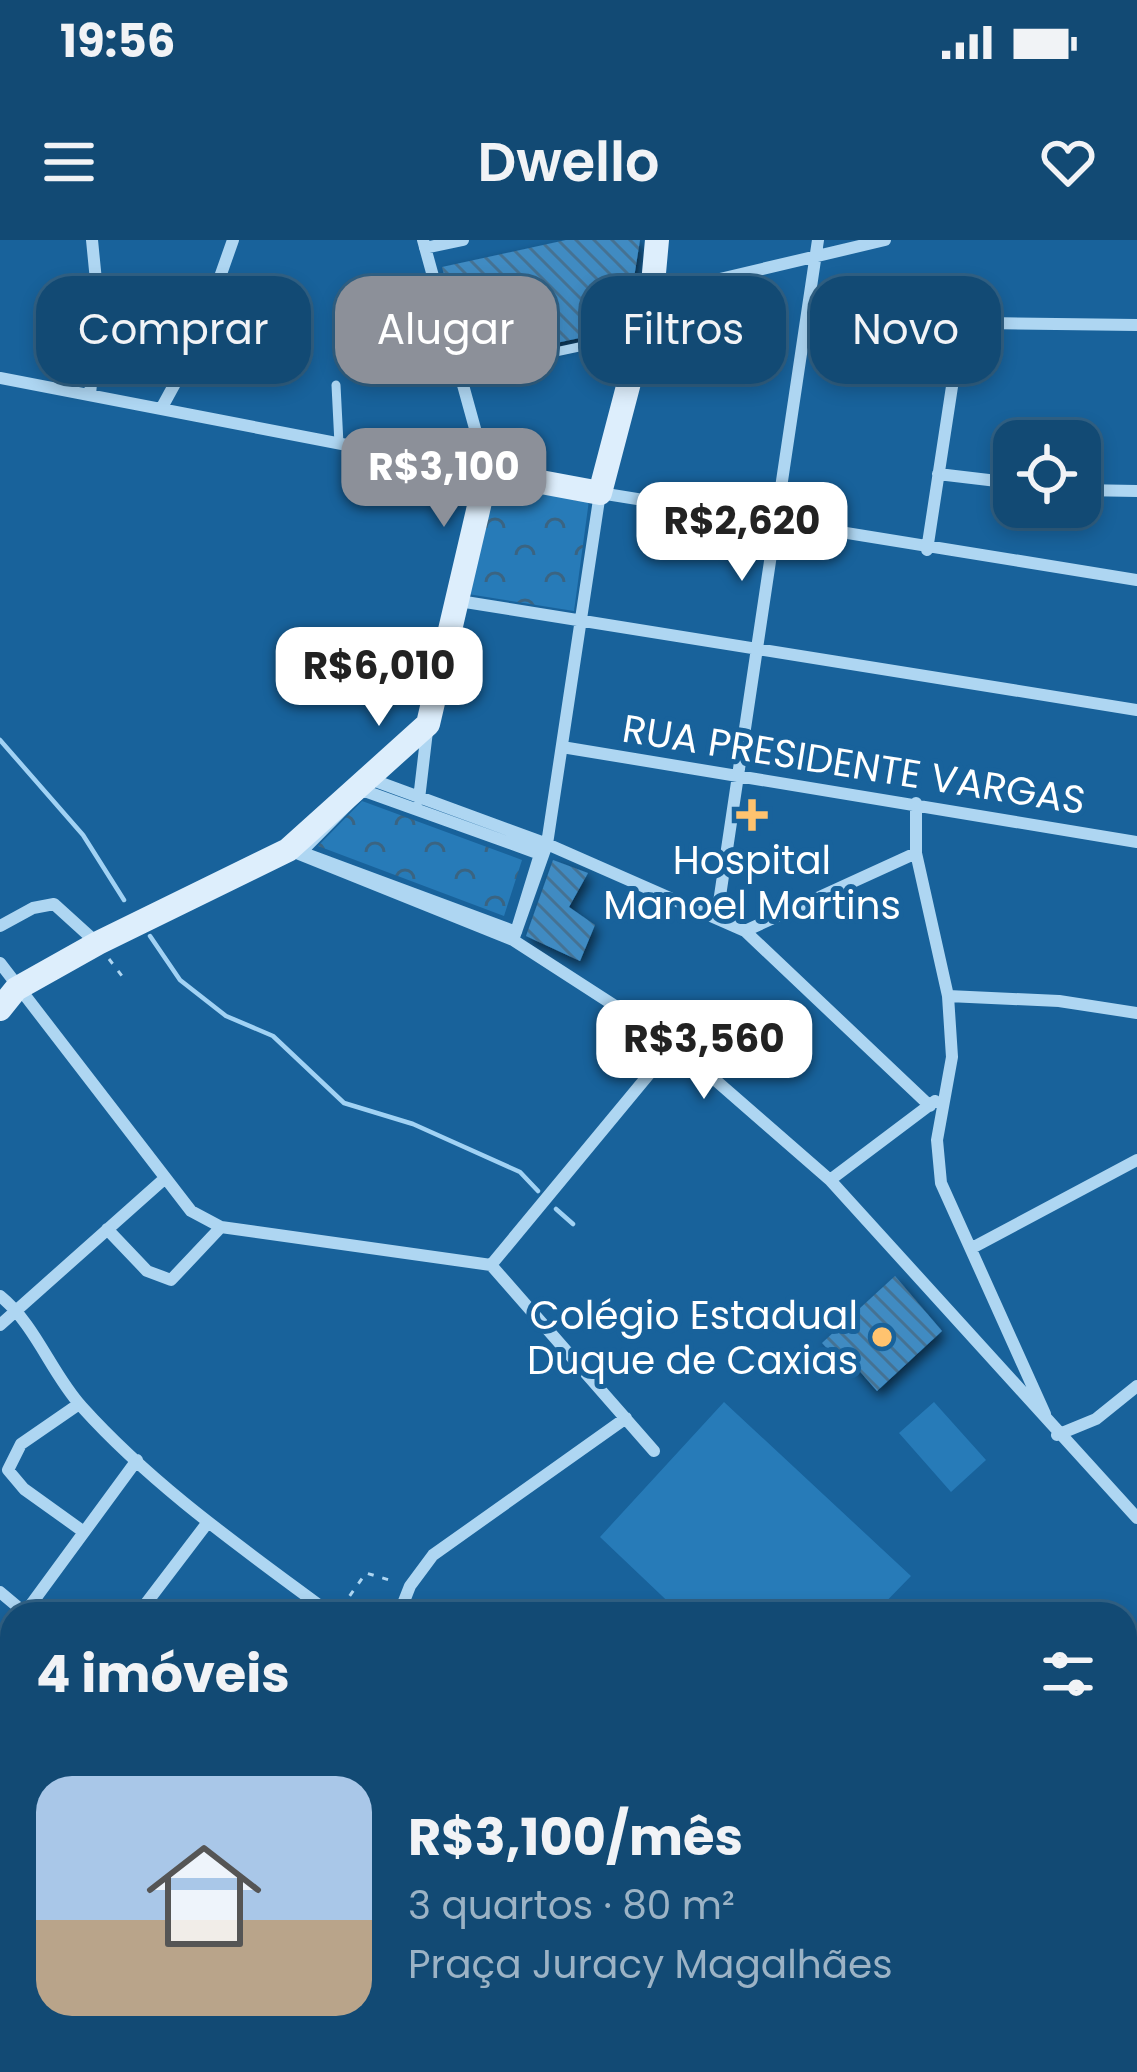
<!DOCTYPE html>
<html lang="pt">
<meta charset="utf-8">
<style>
:root{--surface:#124a74;--page:#1f547c;--text:#f1f3f6;--muted:#9cb3c5;--line:#316286;--accent:#8c9099}
body{margin:0;font-family:Poppins,sans-serif;background:var(--page);color:var(--text);height:100vh;display:flex;flex-direction:column;font-size:45px;white-space:nowrap}
*{box-sizing:border-box;margin:0}
p{font-size:39px;color:var(--muted)}
.icon{flex:none;width:66px;height:66px;fill:none;stroke:currentColor;stroke-width:2;stroke-linecap:round;stroke-linejoin:round}
.map{position:relative;flex:1;overflow:hidden}
.panel{position:absolute;left:0px;top:1362px;width:1137px;height:471px;display:flex;flex-direction:column;background:var(--surface);border-radius:36px 36px 0 0;box-shadow:0 6px 18px #0003,0 0 0 3px var(--line)}
.panel>*{flex:none}
.guide{position:absolute;left:36px;top:36px;width:1065px;height:108px;display:flex;gap:24px}
.tools{position:absolute;left:993px;top:180px;display:grid;gap:24px}
.tools a{display:grid;place-items:center;width:108px;height:108px;border-radius:24px;background:var(--surface);box-shadow:0 6px 18px #0003,0 0 0 3px var(--line);font-size:60px}
.price{position:absolute;translate:-50% -102px;padding:0 27px;border-radius:24px;background:#fff;color:#222;font-size:39px;line-height:78px;filter:drop-shadow(0 3px 6px #0008)}
.price::after{content:'';position:absolute;left:50%;top:72px;width:36px;height:27px;margin-left:-18px;background:inherit;clip-path:polygon(0 0,100% 0,50% 100%)}
.price.current{background:var(--accent);color:#fff}
ul{padding:0;list-style:none}
li{display:flex;align-items:center;gap:36px;height:300px;padding:0 36px}
li span{display:grid;place-items:center;flex:none;width:336px;height:240px;border-radius:36px;color:#555}
li>.icon{margin-inline-start:auto}
span .icon{width:144px;height:144px;fill:#fffc;stroke-width:1}
li b{font-size:51px}
h2{display:flex;justify-content:space-between;align-items:center;height:144px;padding:0 36px;font-size:51px}
.tag{padding:0 42px;border-radius:36px;background:var(--surface);box-shadow:0 6px 18px #0003,0 0 0 3px var(--line);font-size:42px;line-height:108px}
.tag.current{background:var(--accent);color:#fff}
.status{display:flex;justify-content:space-between;align-items:center;height:84px;padding:0 60px;background:var(--surface);direction:ltr}
.status svg{height:33px;fill:currentColor}
header{display:flex;justify-content:space-between;align-items:center;height:156px;padding:0 36px;background:var(--surface);font-size:54px;font-weight:600}
.map>svg:first-child{display:block}
.park{fill:url(#park-crowns)}
.pitch{fill:#277bb8}
.lines{fill:none;stroke-linecap:round;stroke-linejoin:round}
.stream{stroke:#a1d2f4;stroke-width:4.5}
.building{fill:url(#building-back-hatch);filter:url(#shadow)}
.path{stroke:#aed6f2;stroke-width:3;stroke-dasharray:6 9;stroke-linecap:butt}
.lane{stroke:#aed6f2;stroke-width:9}
.street{stroke:#aed6f2;stroke-width:12}
.secondary{stroke:#ddeefc;stroke-width:24}
.poi-dot{fill:#ffc36f;stroke:#18629b;stroke-width:4.5}
.labels{text-anchor:middle;stroke-width:10;stroke-linejoin:round;paint-order:stroke}
.street-label{font-size:39px;fill:#fff;stroke:#18629b}
.poi-label{font-size:39px;fill:#fff;stroke:#18629b}
</style>
<div class="status"><b>19:56</b><svg viewBox="0 0 49 12"><path d="M0 12V9h3v3zM5 12V6h3v6zM10 12V3h3v9zM15 12V0h3v12zM26 1h20v11H26zM47 4h2v5h-2z"/></svg></div>
<header><svg class="icon" aria-label="menu" viewBox="0 0 24 24"><path d="M4 6h16M4 12h16M4 18h16"/></svg>Dwello<svg class="icon" aria-label="heart" viewBox="0 0 24 24"><path d="M12 20l-8-8c-3-5 5-10 8-4 3-6 11-1 8 4z"/></svg></header>
<div class="map">
<svg width="1137" height="1832" viewBox="0 0 1137 1832">
<defs>
<pattern id="park-crowns" width="20" height="18" patternUnits="userSpaceOnUse" patternTransform="scale(3)"><rect width="20" height="18" fill="#277bb8"/><path d="M2 6a3 3 0 1 1 6 0M12 15a3 3 0 1 1 6 0" fill="none" stroke="#3a6482"/></pattern>
<pattern id="building-back-hatch" width="6" height="6" patternUnits="userSpaceOnUse" patternTransform="scale(3)"><rect width="6" height="6" fill="#418bc2"/><path d="M-1 5l2 2M0 0l6 6M5-1l2 2" fill="none" stroke="#457293"/></pattern>
<filter id="shadow"><feDropShadow dx="3.5" dy="6" stdDeviation="6" flood-color="#0009"/></filter>
</defs>
<rect width="100%" height="100%" fill="#18629b"/>
<!-- park -->
<path class="park" d="M492,244L589,260L574,371L468,354Z
M362,561L522,620L504,676L318,606Z"/>
<!-- pitch -->
<path class="pitch" d="M724,1162L911,1336L874,1374H681L600,1297Z
M934,1162L986,1220L951,1252L899,1193Z"/>
<g class="lines">
<!-- stream -->
<path class="stream" d="M0,500L83,595L124,660
M150,696L180,740L226,776L273,796L344,863L413,884L520,932L538,951
M556,969L573,984"/>
</g>
<!-- building -->
<path class="building" d="M566,0H640L626,88L467,122L442,27Z
M553,620L588,633L569,667L595,685L580,721L526,696Z
M895,1036L942,1091L877,1151L843,1112L834,1116L822,1103Z"/>
<g class="lines">
<!-- path -->
<path class="path" d="M109,719L125,740
M341,1368L366,1333L396,1342"/>
<!-- lane -->
<path class="lane" d="M462,132L640,94
M336,145L339,204"/>
<!-- street -->
<path class="street" d="M425,8L463,0
M652,55L885,0
M0,138L487,232L423,0
M90,155L98,61L92,0
M161,169L196,105L233,0
M938,234L1014,243
M1080,250L1137,251
M927,310L953,140L966,94L987,83L1137,85
M459,361L1137,470
M562,507L1137,602
M370,539L547,604L745,691L930,866
M362,550L540,614L516,692L301,612Z
M419,559L427,491
M916,563V613L948,756L952,817L937,900L941,943L1045,1174
M289,610L513,700L674,804L830,940L1137,1278
M717,676L818,0
M0,686L33,668L54,664L97,703
M745,691L916,613
M513,700L547,604L600,253L1137,340
M0,723L191,971L221,987L491,1025L654,1211
M948,756L1059,761L1137,773
M830,940L935,861
M107,989L147,1031L171,1040L221,987
M972,1008L1137,920
M491,1025L674,804
M0,1056C36,1085 51,1133 82,1167C154,1247 245,1310 331,1374
M0,1085L163,940
M79,1164L21,1204L8,1230L24,1249L84,1292
M1057,1195L1096,1179L1137,1146
M0,1352L25,1373
M24,1374L137,1220
M138,1374L208,1282
M399,1374L410,1346L433,1315L626,1178
M0,1408L12,1391
M0,1435H12
M0,1554L12,1539
M0,1582H12
M0,1675H12
M0,1764H12
M366,1821L392,1832
M236,1832L241,1821"/>
<!-- secondary -->
<path class="secondary" d="M0,769L16,749L98,703L288,610L428,484L487,232L600,253L652,55L657,0"/>
</g>
<!-- markers -->
<g class="poi-dot">
<path d="M746 557h12v12h12v12h-12v12h-12v-12h-12v-12h12z"/>
<circle cx="882" cy="1097" r="12"/>
</g>
<g class="labels">
<!-- street labels -->
<g class="street-label">
<text transform="translate(854 524) rotate(9)" y="14">RUA PRESIDENTE VARGAS</text>
</g>
<!-- poi labels -->
<g class="poi-label">
<text x="752" y="634">Hospital<tspan x="752" dy="45">Manoel Martins</tspan></text>
<text x="858" y="1089" text-anchor="end">Colégio Estadual<tspan x="858" dy="45">Duque de Caxias</tspan></text>
</g>
</g>
</svg>
<div class="tools">
<a><svg class="icon" aria-label="locate" viewBox="0 0 24 24"><circle cx="12" cy="12" r="6"/><path d="M12 2v4M12 18v4M2 12h4M18 12h4"/></svg></a>
</div>
<b class="price current" style="left:444px;top:290px">R$3,100</b>
<b class="price" style="left:742px;top:344px">R$2,620</b>
<b class="price" style="left:379px;top:489px">R$6,010</b>
<b class="price" style="left:704px;top:862px">R$3,560</b>
<div class="guide">
<a class="tag">Comprar</a>
<a class="tag current">Alugar</a>
<a class="tag">Filtros</a>
<a class="tag">Novo</a>
</div>
<section class="panel">
<h2>4 imóveis<svg class="icon" aria-label="filters" viewBox="0 0 24 24"><path d="M4 7h16M4 17h16"/><circle cx="9" cy="7" r="2"/><circle cx="15" cy="17" r="2"/></svg></h2>
<ul>
<li><span style="background:linear-gradient(#a9c7e8 60%,#b9a48a 0)"><svg class="icon" aria-label="home" viewBox="0 0 24 24"><path d="M3 11l9-7 9 7M6 9v11h12V9"/></svg></span><div><b>R$3,100/mês</b><p>3 quartos · 80 m²</p><p>Praça Juracy Magalhães</p></div></li>
</ul>
</section>
</div>
